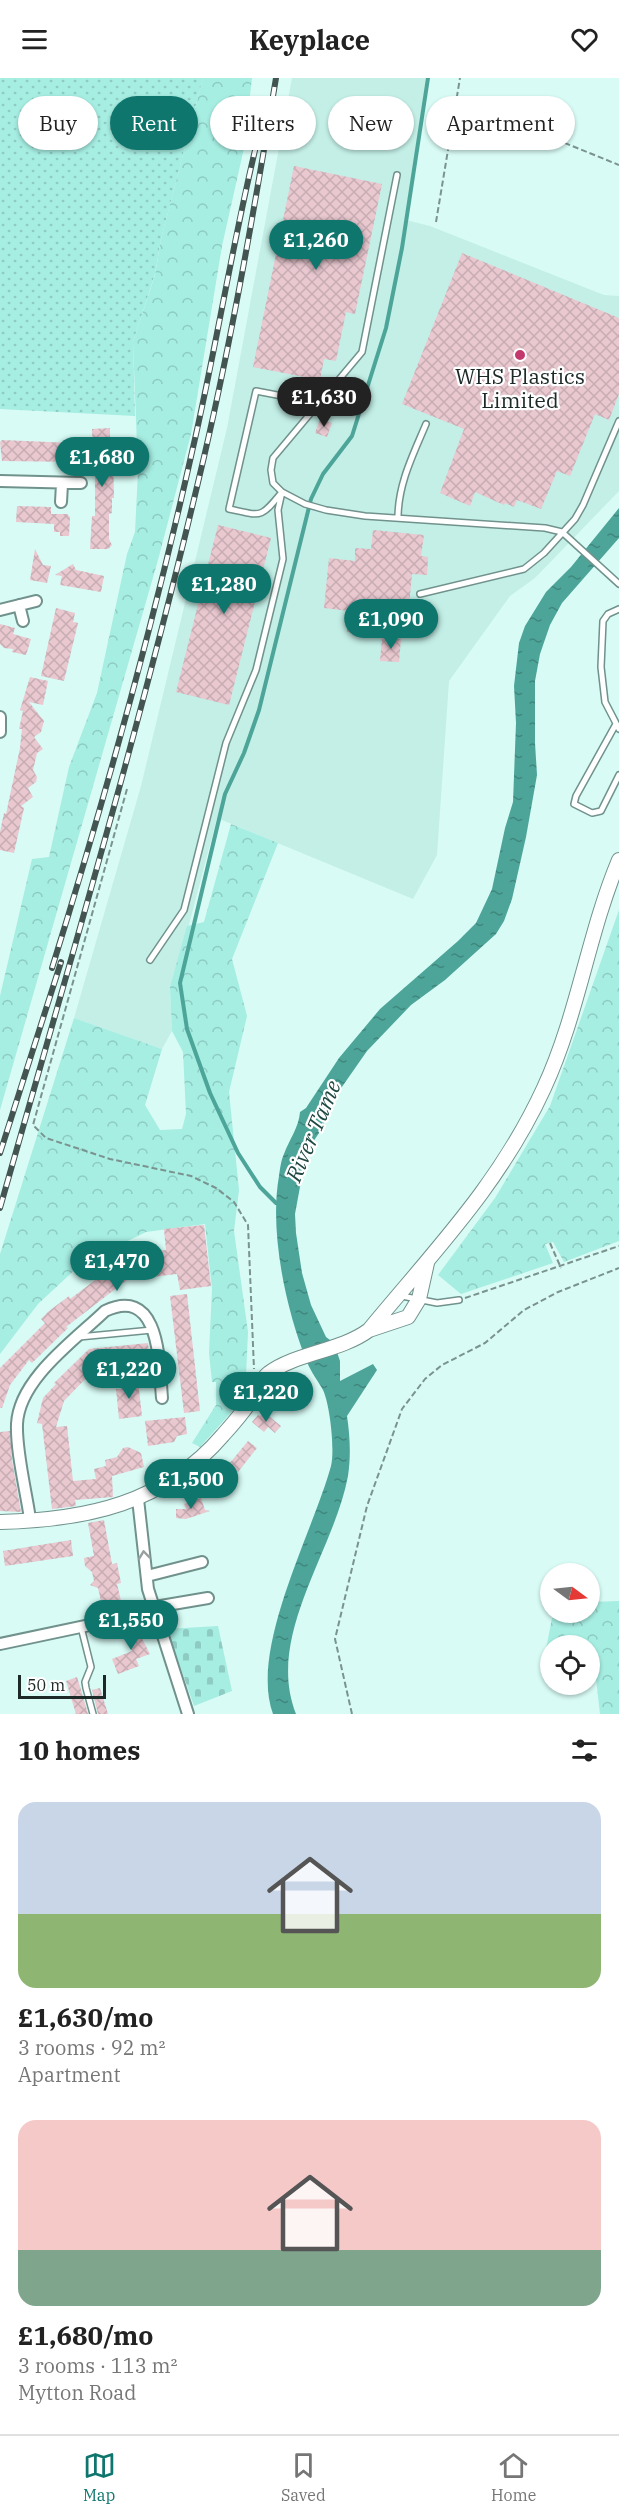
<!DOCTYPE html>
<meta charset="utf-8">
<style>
:root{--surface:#fff;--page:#f6f6f6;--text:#222;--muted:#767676;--line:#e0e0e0;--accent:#0f766e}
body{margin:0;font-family:"IBM Plex Serif",serif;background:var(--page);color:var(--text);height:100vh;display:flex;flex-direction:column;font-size:22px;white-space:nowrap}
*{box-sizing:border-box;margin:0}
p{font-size:20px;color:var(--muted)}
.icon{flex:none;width:33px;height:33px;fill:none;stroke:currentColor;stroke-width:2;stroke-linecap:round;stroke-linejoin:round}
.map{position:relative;height:1636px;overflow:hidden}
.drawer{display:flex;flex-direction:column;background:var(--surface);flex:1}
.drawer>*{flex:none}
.guide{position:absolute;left:18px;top:18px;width:584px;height:54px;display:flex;gap:12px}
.needle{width:39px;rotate:105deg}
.fabs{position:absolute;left:540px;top:1485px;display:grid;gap:12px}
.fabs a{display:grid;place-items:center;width:60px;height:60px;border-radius:50%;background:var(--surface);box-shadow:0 2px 4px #0004;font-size:30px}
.scale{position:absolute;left:18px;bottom:15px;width:88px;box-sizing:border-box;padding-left:6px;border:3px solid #1c2927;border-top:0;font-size:16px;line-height:21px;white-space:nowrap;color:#1c2927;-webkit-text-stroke:4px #fff;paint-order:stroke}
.price{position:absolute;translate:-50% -51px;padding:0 14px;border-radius:21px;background:var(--accent);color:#fff;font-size:20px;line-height:39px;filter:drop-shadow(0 2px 3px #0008)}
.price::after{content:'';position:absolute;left:50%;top:36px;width:18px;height:14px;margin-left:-9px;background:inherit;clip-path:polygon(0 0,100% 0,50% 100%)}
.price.selected{background:#222;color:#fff}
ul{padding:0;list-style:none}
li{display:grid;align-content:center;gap:12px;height:318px;padding:0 18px}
li span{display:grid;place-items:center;height:186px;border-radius:18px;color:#555}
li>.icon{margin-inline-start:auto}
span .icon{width:108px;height:108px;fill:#fffc;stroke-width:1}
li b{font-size:26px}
h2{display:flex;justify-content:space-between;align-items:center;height:72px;padding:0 18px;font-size:26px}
.tag{padding:0 21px;border-radius:27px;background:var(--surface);box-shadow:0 2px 4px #0004;font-size:21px;line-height:54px}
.tag.selected{background:var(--accent);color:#fff}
header{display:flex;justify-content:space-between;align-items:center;height:78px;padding:0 18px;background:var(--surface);font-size:27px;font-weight:700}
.dock{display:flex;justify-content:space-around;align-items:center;height:84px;border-top:2px solid var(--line);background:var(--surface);font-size:16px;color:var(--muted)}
.dock a{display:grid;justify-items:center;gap:3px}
.dock .selected{color:var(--accent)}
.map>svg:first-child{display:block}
.built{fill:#c3efe7}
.grass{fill:url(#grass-dots)}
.forest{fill:url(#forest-crowns)}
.cemetery{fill:url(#cemetery-stones)}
.water{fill:url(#water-ripples)}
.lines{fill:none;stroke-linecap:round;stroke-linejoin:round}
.stream{stroke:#4da599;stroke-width:4}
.building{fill:url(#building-cross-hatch)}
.lane-casing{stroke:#71928c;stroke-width:8}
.street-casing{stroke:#71928c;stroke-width:14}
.secondary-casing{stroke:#71928c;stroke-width:16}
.path{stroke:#7b938f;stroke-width:2;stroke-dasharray:6 3;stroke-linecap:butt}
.lane{stroke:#fff;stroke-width:5}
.street{stroke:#fff;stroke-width:10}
.secondary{stroke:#fff;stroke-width:14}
.rail-casing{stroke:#435451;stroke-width:6}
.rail{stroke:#fff;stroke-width:4;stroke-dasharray:11;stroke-linecap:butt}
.oneway{stroke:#999f9e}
.poi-dot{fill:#c4396d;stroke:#fff;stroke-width:2}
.labels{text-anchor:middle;stroke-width:4.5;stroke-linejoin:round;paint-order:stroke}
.poi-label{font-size:21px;fill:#1c2927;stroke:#fff}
.water-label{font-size:22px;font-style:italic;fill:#1f4842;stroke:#fff}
</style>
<header><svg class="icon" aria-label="menu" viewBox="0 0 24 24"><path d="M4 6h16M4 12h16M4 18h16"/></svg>Keyplace<svg class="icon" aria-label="heart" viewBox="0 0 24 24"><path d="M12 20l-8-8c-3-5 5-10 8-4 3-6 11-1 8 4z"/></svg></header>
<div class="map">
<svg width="619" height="1636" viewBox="0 0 619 1636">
<defs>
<pattern id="grass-dots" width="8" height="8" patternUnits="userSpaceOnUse" patternTransform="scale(1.5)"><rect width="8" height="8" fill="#a6ede2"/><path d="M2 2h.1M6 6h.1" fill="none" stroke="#8ecbc2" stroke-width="1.8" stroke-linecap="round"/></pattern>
<pattern id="forest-crowns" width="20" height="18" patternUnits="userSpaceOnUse" patternTransform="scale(1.5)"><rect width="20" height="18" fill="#a6ede2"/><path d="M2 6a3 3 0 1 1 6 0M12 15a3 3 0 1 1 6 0" fill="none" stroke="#8ecbc2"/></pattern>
<pattern id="cemetery-stones" width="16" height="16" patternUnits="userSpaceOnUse" patternTransform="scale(1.5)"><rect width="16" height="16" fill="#a6ede2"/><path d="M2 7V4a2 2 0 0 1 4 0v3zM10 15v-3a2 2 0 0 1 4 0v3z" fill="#8ecbc2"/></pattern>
<pattern id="water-ripples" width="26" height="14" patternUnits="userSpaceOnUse" patternTransform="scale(1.5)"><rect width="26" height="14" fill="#4da599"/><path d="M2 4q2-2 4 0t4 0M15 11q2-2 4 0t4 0" fill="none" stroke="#3f867d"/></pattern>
<pattern id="building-cross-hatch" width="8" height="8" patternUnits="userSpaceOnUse" patternTransform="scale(1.5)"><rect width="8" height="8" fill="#e9c8d0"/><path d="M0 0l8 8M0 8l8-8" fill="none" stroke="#c7acb3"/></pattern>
</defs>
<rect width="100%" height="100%" fill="#d8fbf5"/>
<!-- built -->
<path class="built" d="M292,0H426L406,142L430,148L604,217L619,218V413L535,500L510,518L449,603L437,777L413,821L217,740L190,843L170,909L172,953L162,971L74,940L141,708L227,350Z"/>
<!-- grass -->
<path class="grass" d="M0,0H203L161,161L155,196L133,264L135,338L0,331Z"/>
<!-- forest -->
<path class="forest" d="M203,0H252L244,70L222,168L191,356L158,482L0,1032V918L32,781L49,779L69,689L97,615L127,476L135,454L138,393L133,264L155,197L161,161Z
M231,746L278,765L232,881L247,938L229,1014L239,1112L234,1153L248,1254L245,1319L200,1369L192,1365L216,1327V1304H212L209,1275L212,1211L205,1146L146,1154L81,1186L38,1226L0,1276V1176L74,940L162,971L145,1027L160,1052L182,1051L186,1036L183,974L172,953L170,909L187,848L204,844Z
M619,832V1163L564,1184L553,1164L545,1166L553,1185L461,1216L438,1197L495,1120L550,1028Z
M619,1523V1636H600L595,1592L590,1590V1568H550V1578L545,1576L552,1540L565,1535L590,1534V1524Z"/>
<!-- cemetery -->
<path class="cemetery" d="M218,1548L232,1613L194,1628L167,1551Z"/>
<!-- water -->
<path class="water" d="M619,430V460L562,525L550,547L540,576L535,603V665L537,697L526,759L512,821L504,843L496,856L445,902L411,927L367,973L337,1016L321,1052L311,1067L304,1087L295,1136L296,1155L302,1195L311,1227L326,1259L334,1265L340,1283V1303L373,1286L377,1292L347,1338C350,1358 351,1378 348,1398C334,1474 265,1558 296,1636H273C249,1571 313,1454 331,1388C335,1372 330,1327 323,1312C318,1303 311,1294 307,1284C286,1232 269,1154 279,1098C280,1091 281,1082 284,1076C289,1062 299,1049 300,1034L306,1030L339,980L380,931L458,863L476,845L492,811L505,750L513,724L516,645L514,608L519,565L525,548L546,514L571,489Z"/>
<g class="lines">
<!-- stream -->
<path class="stream" d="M276,1125L260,1109L238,1075L210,1015L187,951L180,905L225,716L244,675L259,632L311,421L323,396L352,358L386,250L402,170L428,0"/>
</g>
<!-- building -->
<path class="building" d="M294,88L382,106L355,236L346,234L336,283L324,281L320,302L253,289Z
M462,175L619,240V316L609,342L595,336L570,398L557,393L541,431L517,422L514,429L505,425L504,427L475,414L470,428L440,415L464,351L402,326Z
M320,341L332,345L327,359L315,355Z
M110,350V369H113L114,420H112V435L109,436V461L112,467L108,471H90L92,438H95V386H93L92,351Z
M2,362L72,365V384L2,383L0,364Z
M17,428L51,429V436H67L70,439L69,458H60V454H54V446L16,444Z
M218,447L271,460L229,627L176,614Z
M373,452L424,457L421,478L428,479L427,497L412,496L408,540L391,538L390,558L347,554L349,533L324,530L329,480L355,483V470L371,471Z
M35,471L43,487L51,488L47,505L30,502Z
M73,486L76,492L104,498L101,514L60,507L62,498L55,497Z
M56,530L75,535L73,544L78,545L64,603L41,598Z
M0,546L15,550L13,556L31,561L26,577L12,574L13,571L4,570L0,566Z
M382,560L401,561L399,584L380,583Z
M30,599L48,603L43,627L29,624L44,643L41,654L34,659L43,671L37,675L33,692L37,699L36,704L28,710L33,719L21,728L24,730L14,775L0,772V754L4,735L6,736L20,670L22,651H19L23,633L20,632Z
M204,1147L211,1208L180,1212L177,1196L127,1202L66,1249L68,1250L32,1285L29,1282L10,1307L2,1330H0V1290L45,1245L41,1241L49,1233L69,1218L70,1221L122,1182L147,1180V1174L166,1172L164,1151Z
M187,1216L200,1333L184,1335L170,1218Z
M148,1265L150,1282L84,1288L91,1295L64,1323L56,1349L67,1348L73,1403L96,1401L94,1391L106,1388L105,1382L117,1379L123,1370L128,1369L141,1375L144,1389L112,1398L113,1419L75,1422L76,1428L52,1431L42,1346L37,1345L43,1320L56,1306L54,1305L89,1271Z
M138,1303L142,1338L119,1341L116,1311H121L120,1305Z
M264,1334L281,1348L275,1355L268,1349L264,1354L252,1344L258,1337L260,1338Z
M185,1339L187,1356L177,1358L174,1364L148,1368L145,1343Z
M10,1353L12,1382L21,1434L0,1433V1354Z
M248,1363L257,1370L238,1394L229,1386Z
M201,1420L205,1432L210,1433L186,1441L176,1440V1431H186L184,1426Z
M104,1442L112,1486L117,1485L121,1505L117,1506L122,1527L103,1532L98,1510L90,1507L94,1503L92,1494L85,1488L84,1480L94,1478L88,1445Z
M71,1462L73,1478L5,1488L3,1473Z
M135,1547L150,1576L136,1581L139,1588L118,1596L112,1581L132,1573L123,1552Z
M77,1599L82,1615L88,1636H76L66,1603Z
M100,1610L108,1636H98L92,1612Z"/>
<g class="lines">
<!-- lane casing -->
<g class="lane-casing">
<path id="lane" d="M397,97L362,274L273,380L271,392L273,405L282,414L305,426L326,432L365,438L545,450L562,454L619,506
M398,440C398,406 413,377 426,346
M420,516L524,491L544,475L575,441L583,427L619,343
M619,531L608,536L603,543L601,589L605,624L619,651
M616,646L576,718L574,726L592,735L601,733L619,697
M150,882L184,832L226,665L256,592L283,481L278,432L282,414C260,441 262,438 229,431L256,313L319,325
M402,1218L437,1225L459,1222
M79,1259L152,1252
M81,1549L91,1589L85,1604L86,1610L93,1636"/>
</g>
<!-- street casing -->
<g class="street-casing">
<path id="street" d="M0,403L81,405
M61,424L62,406
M19,527L23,543
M0,532L36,523
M0,639V654
M138,1421L148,1511L188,1636
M30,1441C26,1412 16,1375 17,1346C19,1301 75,1262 105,1233C161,1207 159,1286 162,1320
M147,1498L202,1484
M155,1529L208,1520
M0,1566L156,1533"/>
</g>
<!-- secondary casing -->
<g class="secondary-casing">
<path id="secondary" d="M369,1252L408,1239L419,1221L427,1185
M0,1444C86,1442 164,1426 223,1357C232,1347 241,1337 249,1325C255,1316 259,1303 269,1295C296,1275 341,1273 369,1252C435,1172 500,1106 544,1010C578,937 588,856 619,782"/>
</g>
<!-- path -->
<path class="path" d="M456,21L619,87
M436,144L460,0
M127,711L33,1047L46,1060L110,1081L191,1098L216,1110L234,1124L248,1147L254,1291
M550,1165L561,1190
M465,1220L619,1168
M352,1636L335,1561L367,1428L402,1331L425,1301L442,1287L485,1265L524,1232L558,1214L619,1190"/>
<!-- lane -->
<use href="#lane" class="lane"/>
<!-- street -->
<use href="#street" class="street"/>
<!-- secondary -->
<use href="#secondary" class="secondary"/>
<!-- rail casing -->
<g class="rail-casing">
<path id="rail" d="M52,890C105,720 153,548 192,374C216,271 232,167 257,64
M0,1075L61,884
M0,1130C71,880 145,632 204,379C233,254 255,127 276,0"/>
</g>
<!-- rail -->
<use href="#rail" class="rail"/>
</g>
<!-- one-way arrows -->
<defs><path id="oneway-chevron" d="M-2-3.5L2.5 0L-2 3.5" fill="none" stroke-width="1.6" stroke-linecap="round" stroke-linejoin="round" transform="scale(1.5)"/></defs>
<use class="oneway" href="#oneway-chevron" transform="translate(144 1477) rotate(-97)"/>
<!-- markers -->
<circle class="poi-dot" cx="520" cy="277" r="6"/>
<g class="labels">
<!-- poi labels -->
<g class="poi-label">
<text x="520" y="306">WHS Plastics<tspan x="520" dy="24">Limited</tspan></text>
</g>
<!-- water labels -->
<g class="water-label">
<text transform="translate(313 1053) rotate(-67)" y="8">River Tame</text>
</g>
</g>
</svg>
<div class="fabs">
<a><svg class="needle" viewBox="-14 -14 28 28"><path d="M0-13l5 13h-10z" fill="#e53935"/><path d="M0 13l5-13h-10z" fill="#767676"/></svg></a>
<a><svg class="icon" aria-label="locate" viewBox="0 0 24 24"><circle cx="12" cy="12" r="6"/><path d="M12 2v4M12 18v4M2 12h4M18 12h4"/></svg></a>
</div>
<div class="scale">50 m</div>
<b class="price" style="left:316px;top:193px">£1,260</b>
<b class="price selected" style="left:324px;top:350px">£1,630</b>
<b class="price" style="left:102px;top:410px">£1,680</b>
<b class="price" style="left:224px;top:537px">£1,280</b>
<b class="price" style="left:391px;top:572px">£1,090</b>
<b class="price" style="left:117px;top:1214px">£1,470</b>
<b class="price" style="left:129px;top:1322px">£1,220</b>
<b class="price" style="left:266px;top:1345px">£1,220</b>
<b class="price" style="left:191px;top:1432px">£1,500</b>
<b class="price" style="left:131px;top:1573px">£1,550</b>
<div class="guide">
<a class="tag">Buy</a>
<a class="tag selected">Rent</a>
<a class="tag">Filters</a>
<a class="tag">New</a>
<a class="tag">Apartment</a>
</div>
</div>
<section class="drawer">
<h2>10 homes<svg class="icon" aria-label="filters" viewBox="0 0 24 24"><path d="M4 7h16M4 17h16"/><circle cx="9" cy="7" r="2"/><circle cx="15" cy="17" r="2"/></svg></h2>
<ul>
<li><span style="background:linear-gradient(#c9d6e8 60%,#8fb573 0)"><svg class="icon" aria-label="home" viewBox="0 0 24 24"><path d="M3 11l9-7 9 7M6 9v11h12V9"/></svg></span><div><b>£1,630/mo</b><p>3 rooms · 92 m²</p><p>Apartment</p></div></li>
<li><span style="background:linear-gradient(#f6c9c9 70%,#7fa58c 0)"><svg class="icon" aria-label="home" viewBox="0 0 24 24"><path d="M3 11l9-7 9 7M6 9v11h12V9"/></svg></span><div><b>£1,680/mo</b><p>3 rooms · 113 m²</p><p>Mytton Road</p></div></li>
</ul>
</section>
<nav class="dock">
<a class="selected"><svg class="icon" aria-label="map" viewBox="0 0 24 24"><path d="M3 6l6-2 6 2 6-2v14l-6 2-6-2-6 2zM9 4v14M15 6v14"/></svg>Map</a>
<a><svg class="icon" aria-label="saved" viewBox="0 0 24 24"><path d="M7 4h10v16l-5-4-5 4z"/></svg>Saved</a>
<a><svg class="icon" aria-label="home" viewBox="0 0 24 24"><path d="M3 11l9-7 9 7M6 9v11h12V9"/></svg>Home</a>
</nav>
